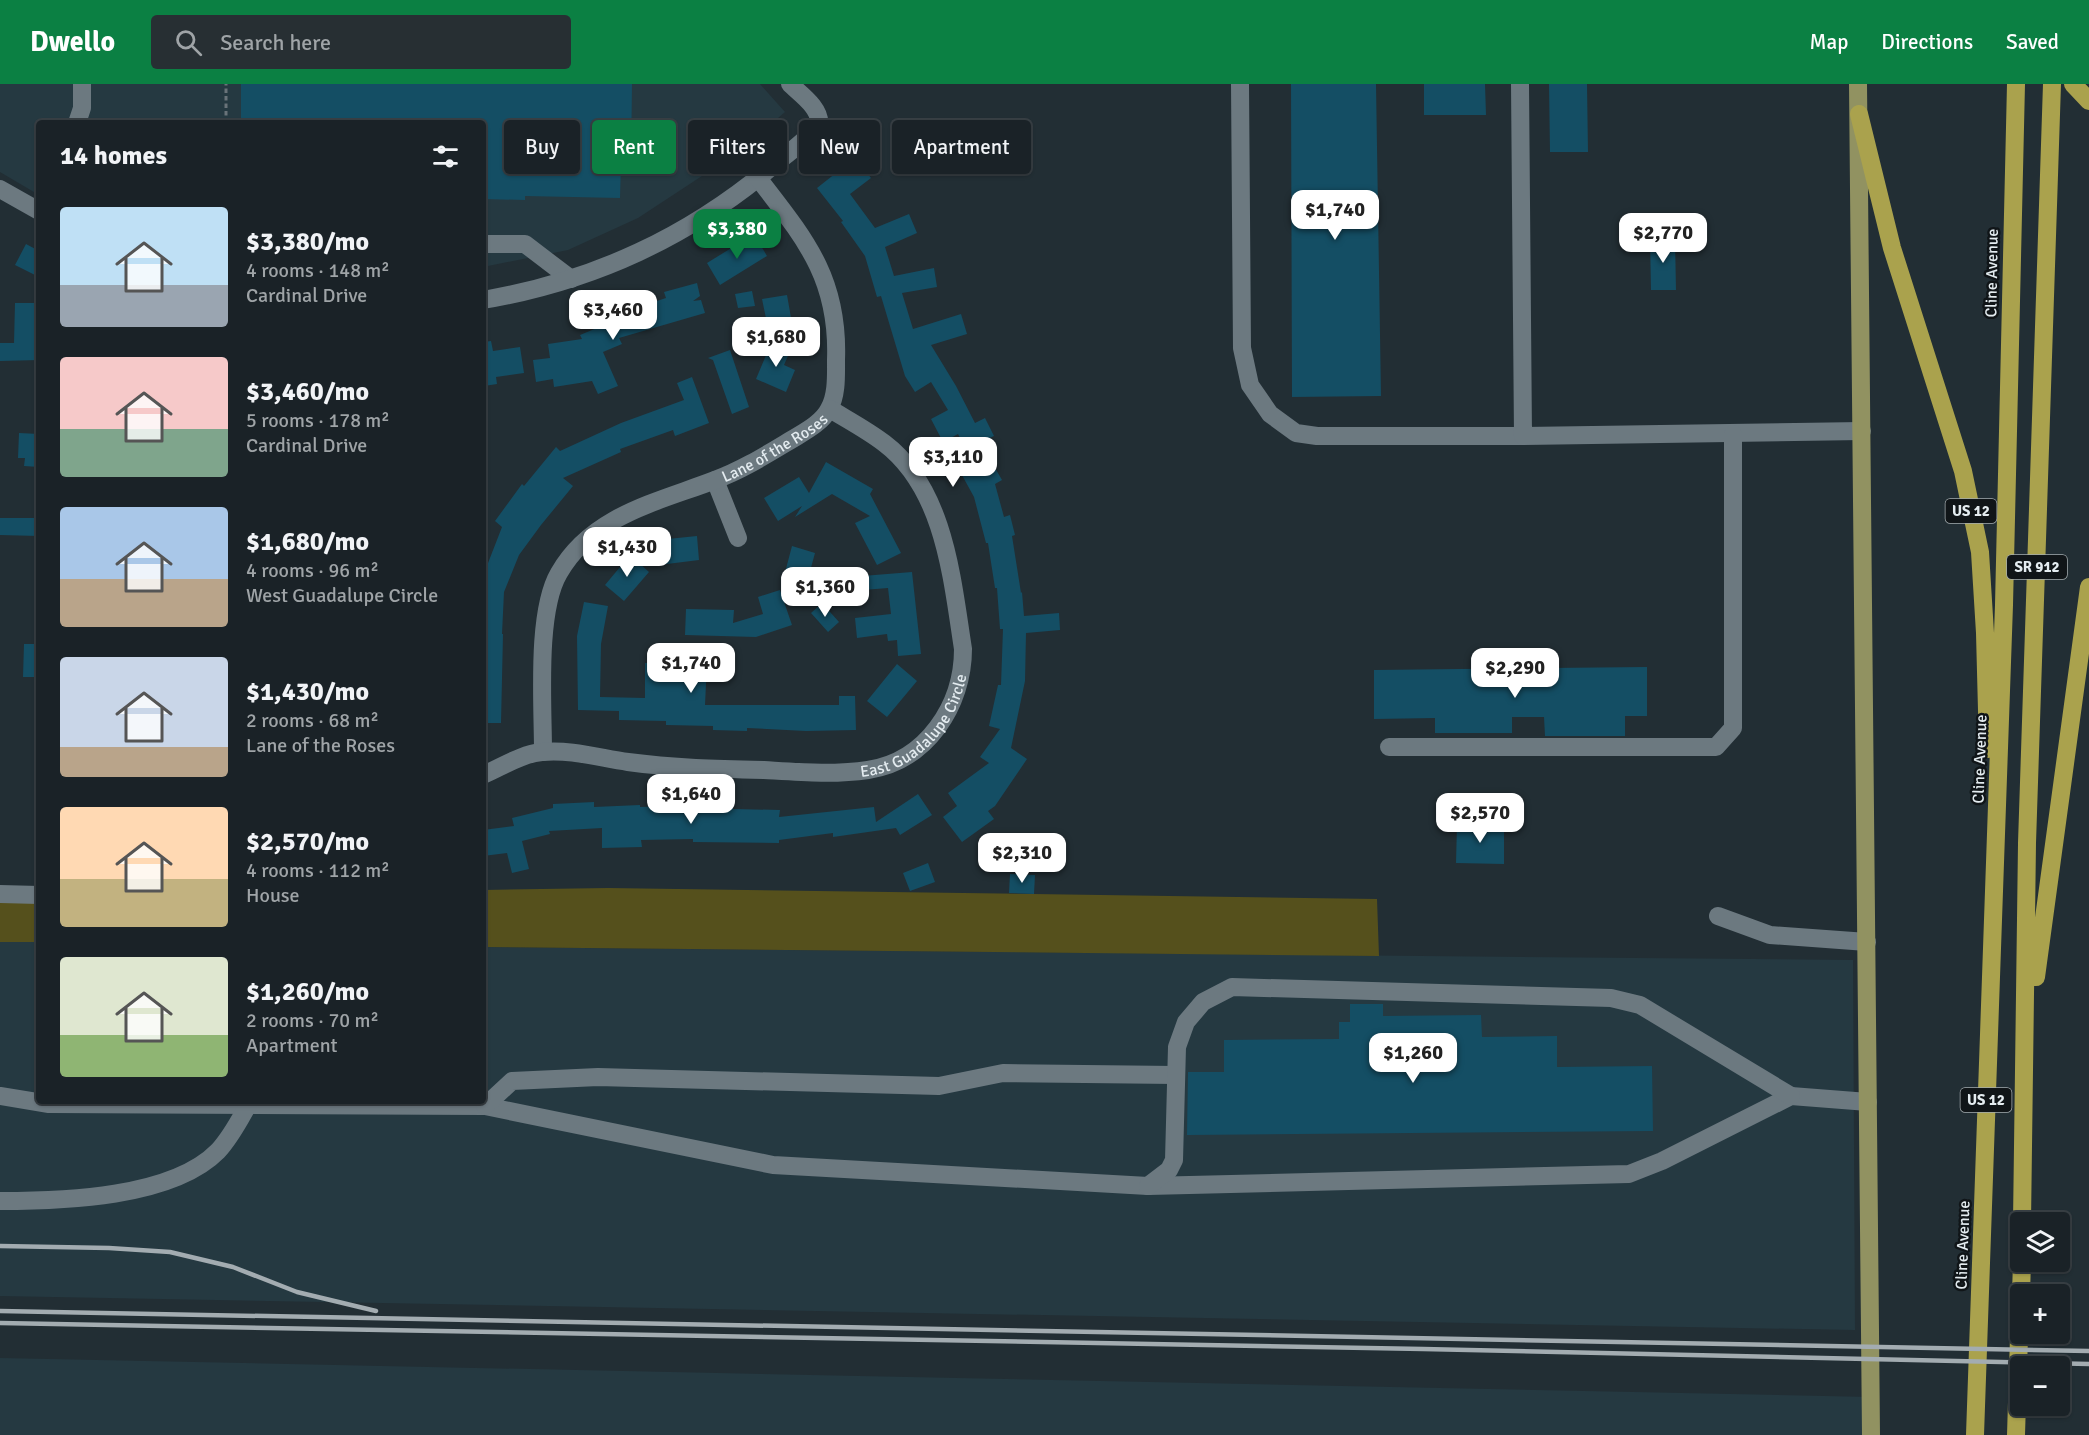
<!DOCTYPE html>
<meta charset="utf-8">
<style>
:root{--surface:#1a2227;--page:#272f33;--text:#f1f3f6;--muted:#9fa4a7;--line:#383f44;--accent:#0b8043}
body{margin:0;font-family:Signika,sans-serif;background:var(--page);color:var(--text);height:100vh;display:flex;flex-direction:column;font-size:22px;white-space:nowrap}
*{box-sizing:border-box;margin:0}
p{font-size:20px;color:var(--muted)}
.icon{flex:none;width:33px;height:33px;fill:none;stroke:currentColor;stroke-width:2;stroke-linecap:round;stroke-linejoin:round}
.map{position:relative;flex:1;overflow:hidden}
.details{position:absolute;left:36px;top:36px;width:450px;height:984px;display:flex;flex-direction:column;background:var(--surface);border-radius:6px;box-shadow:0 2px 4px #0004,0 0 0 2px var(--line)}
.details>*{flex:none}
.guide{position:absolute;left:504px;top:36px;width:570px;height:54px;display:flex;gap:12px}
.fabs{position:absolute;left:2010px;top:1128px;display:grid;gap:12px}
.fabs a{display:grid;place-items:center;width:60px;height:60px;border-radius:6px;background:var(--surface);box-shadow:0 2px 4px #0004,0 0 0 2px var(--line);font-size:30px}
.price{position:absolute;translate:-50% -51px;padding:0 14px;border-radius:12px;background:#fff;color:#222;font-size:20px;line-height:39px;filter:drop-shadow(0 2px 3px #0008)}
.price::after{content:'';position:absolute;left:50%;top:36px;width:18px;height:14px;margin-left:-9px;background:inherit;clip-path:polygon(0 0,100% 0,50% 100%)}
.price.selected{background:var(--accent);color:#fff}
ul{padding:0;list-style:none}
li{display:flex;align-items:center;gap:18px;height:150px;padding:0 24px}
li span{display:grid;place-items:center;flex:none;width:168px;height:120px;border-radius:6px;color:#555}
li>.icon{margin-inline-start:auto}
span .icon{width:72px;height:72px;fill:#fffc;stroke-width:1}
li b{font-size:26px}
h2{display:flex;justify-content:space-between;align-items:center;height:72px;padding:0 24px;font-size:26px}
.chip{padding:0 21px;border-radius:6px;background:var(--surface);box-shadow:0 2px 4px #0004,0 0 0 2px var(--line);font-size:21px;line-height:54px}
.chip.selected{background:var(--accent);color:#fff}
header{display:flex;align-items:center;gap:36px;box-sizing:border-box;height:84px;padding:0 30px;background:var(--accent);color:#fff}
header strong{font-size:28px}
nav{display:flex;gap:33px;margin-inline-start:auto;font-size:21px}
.search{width:420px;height:54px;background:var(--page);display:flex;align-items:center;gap:15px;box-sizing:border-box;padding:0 21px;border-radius:6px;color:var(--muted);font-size:22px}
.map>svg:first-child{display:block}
.built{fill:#253941}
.green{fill:#55501c}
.building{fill:#144e64}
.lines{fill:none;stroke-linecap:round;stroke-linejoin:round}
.path{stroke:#697379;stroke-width:3;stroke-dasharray:4.5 3;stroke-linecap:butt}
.minor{stroke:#6c7980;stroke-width:18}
.major{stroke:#919261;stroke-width:18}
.highway{stroke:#aaa24d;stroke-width:18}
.rail{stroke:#a3acb1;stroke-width:4.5}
.labels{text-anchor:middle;stroke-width:5;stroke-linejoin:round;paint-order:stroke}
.shield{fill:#101518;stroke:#a4acaf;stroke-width:1.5}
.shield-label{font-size:15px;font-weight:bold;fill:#e4ecf0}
.street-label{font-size:16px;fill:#e4ecf0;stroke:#101518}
</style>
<header>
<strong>Dwello</strong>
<div class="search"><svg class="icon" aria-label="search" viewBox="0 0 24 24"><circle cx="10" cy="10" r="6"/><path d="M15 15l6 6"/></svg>Search here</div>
<nav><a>Map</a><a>Directions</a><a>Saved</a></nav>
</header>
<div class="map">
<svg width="2089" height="1351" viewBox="0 0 2089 1351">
<rect width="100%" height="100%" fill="#222e34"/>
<!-- built -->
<path class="built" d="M0,0H760L785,28L737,69L638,134L568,166L483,183V39H39V111L0,88Z
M0,858H39V1017H483V863L1853,876L1855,1246L0,1212Z
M0,1274L1871,1313V1351H0Z"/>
<!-- green -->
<path class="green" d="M608,804L1377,815L1379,872L483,863V806Z
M0,818L39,819V858H0Z"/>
<!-- building -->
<path class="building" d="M241,0H632L631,78L621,77L620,114L525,112V116L483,115V39H241Z
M1291,0H1376L1381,312L1292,313Z
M1424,0H1485L1486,31H1424Z
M1549,0H1587L1588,68H1550Z
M855,74L871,94L850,110L875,144L909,130L917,149L885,163L894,192L934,184L937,203L902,209L913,245L961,230L967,250L931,261L956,302L975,339L985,334L994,352L980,358L1002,396L995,400L1004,433L1010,431L1015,451L1012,452L1021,509L1022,508L1024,532L1059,529L1060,546L1026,549L1025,597L1011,664L1027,675L995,722L988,727L994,735L962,758L943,733L957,722L948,709L989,679L980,673L1000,645L989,642L998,601H1001L1003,545H1000L997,504H995L988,459H986L974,413L957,382L971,374L958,350L943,358L931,335L948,326L931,298L915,308L905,292L881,212L877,213L865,172L841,138L843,137L817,104Z
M754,150L767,172L720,201L707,179Z
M1650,155H1675L1676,206H1651Z
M26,160L39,167V193L15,181Z
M697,199L700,212L693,217L701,216L705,229L619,254L622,260L603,268L618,302L598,310L592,297L554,303L553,295L536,298L533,276L550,274L548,260L582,255L580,251L621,234L620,229L666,214L664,208Z
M752,207L755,222L738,224L735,210Z
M787,211L793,245L769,249L762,215Z
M15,219H39V276L0,277V259H14Z
M491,257L493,267L520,263L524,289L496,293L497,300L484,302L483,258Z
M772,257L791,265L784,281L795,286L786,308L756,295Z
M730,266L749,323L732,330L713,276L708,274Z
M692,293L709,339L675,352L673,346L620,365L621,368L563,394L573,402L541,441L519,471L504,508L502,550H503L501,639H483V492L502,443L495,437L522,400L524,402L556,363L560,367L621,339L684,316L677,299Z
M19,349L39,350V383L24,382L25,374H18Z
M826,378L873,405L870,410L901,469L877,481L855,439L870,432L832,410L795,433L802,422L778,437L764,414L799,393L809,409Z
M0,434H39V452L0,451Z
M697,452L699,476L651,482L648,457Z
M792,462L815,469L806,502L783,496Z
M630,471L649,488L624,517L605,501Z
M912,488L921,570L898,572L897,556L888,557L887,550L857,554L855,534L891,530L888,504L851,507L850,493Z
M780,506L792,541L756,553L685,551L686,525L734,526L733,539L763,530L758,513Z
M584,518L608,522L601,560L600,613L645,614V579H707L705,621H839V612H855L856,646L806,647L747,644V647L713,646V642L666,641V637L619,636V627L578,626L577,552Z
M822,519L839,538L828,548L811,529Z
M24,560H39V593H23Z
M897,580L917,597L887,633L867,617Z
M1647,583V632H1625V652H1545L1544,633H1512V649H1435V634L1374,635V586Z
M918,710L932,731L900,751L896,744L833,753V749L779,756V759L693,758V755L641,756L642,763L602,764V744L549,747L550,750L522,757L529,785L512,789L507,769L483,772V746L514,742L512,734L553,724V720L594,718V723L640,721V723L668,722V718H686V723L733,722V725L780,726L779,733L874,723L876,738Z
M1457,740H1504V780L1456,779Z
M928,779L935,798L910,807L903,789Z
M1010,790L1035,791L1034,810L1009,809Z
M1350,920H1383V932L1481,931L1482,953L1557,952V983L1652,982L1653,1047L1187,1051L1188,988H1224V956L1339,955V938H1350Z"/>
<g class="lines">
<!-- path -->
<path class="path" d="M226,39V0"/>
<!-- minor -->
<g class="minor">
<path d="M1240,0L1242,264L1250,301L1270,330L1296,349L1317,352H1523"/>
<path d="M1520,0L1523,352L1862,347"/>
<path d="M77,39L82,24V0"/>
<path d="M0,105L39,127"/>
<path d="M483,160H525L571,195"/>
<path d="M483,216C594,197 689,153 775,80C789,68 809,55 819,40C821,24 800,10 790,0"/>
<path d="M715,396L738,454"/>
<path d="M1389,663H1716L1733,644V350"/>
<path id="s1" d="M543,668C543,620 536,528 559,489C592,431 658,418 715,396C742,386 766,371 791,356C804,348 822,339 829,325C837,311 836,292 836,276C839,194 805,155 758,94"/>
<path id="s2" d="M483,691C502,683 521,670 542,668C570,665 600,674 628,678C673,684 718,685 764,686C798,688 834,691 868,686C927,677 963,621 963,565C952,495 945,405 884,359C867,346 848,336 830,325"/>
<path d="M0,810L39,811"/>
<path d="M1718,832L1770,851L1867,858"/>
<path d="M0,1012L49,1020L485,1022L773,1081L1148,1102L1629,1090L1662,1077L1791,1012L1868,1018"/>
<path d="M485,1022L512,997L598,993L939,1002L1003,989L1176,991"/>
<path d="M1148,1102L1169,1086L1174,1076L1177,963L1186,938L1203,918L1232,903L1611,914L1640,921L1791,1012"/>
<path d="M0,1117C62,1117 172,1114 218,1067C231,1053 239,1037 248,1021"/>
</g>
<!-- major -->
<path class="major" d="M1858,0L1871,1351"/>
<!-- highway -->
<path class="highway" d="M2073,0L2089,17
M1859,30L1892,164L1963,387L1980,468L1985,549L1988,665
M2036,893L2089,503
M2022,1138L2027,759L2052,0
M2021,1210L2022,1178
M1975,1351L2004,521L2016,0
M2016,1351L2020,1220"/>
<!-- rail -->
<path class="rail" d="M0,1162L109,1164L170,1168L233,1183L297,1208L376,1227
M0,1227L2089,1267
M0,1239L1423,1265L2089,1280"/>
</g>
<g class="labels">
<!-- shield labels -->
<g class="shield">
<rect x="1945.5" y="415" width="51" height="24" rx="4.5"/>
<rect x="2007" y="471" width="60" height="24" rx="4.5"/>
<rect x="1960.5" y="1004" width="51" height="24" rx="4.5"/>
</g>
<g class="shield-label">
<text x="1971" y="432">US 12</text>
<text x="2037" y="488">SR 912</text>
<text x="1986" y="1021">US 12</text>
</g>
<!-- street labels -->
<g class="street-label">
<text transform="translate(1991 189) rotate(-89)" y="6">Cline Avenue</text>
<text dy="6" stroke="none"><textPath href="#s1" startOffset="435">Lane of the Roses</textPath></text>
<text dy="6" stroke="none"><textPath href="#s2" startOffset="458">East Guadalupe Circle</textPath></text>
<text transform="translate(1979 675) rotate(-88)" y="6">Cline Avenue</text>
<text transform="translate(1962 1161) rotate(-88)" y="6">Cline Avenue</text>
</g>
</g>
</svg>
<div class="fabs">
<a><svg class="icon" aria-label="layers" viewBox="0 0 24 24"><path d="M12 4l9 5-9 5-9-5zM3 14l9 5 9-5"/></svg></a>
<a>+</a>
<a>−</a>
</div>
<b class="price" style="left:1335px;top:157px">$1,740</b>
<b class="price selected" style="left:737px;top:176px">$3,380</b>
<b class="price" style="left:1663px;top:180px">$2,770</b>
<b class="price" style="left:613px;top:257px">$3,460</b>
<b class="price" style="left:776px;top:284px">$1,680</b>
<b class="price" style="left:953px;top:404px">$3,110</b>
<b class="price" style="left:627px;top:494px">$1,430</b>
<b class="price" style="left:825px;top:534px">$1,360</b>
<b class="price" style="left:691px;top:610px">$1,740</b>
<b class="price" style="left:1515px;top:615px">$2,290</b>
<b class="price" style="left:691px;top:741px">$1,640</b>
<b class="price" style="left:1480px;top:760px">$2,570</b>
<b class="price" style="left:1022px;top:800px">$2,310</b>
<b class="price" style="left:1413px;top:1000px">$1,260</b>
<div class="guide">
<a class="chip">Buy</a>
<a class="chip selected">Rent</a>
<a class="chip">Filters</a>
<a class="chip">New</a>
<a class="chip">Apartment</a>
</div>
<section class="details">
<h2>14 homes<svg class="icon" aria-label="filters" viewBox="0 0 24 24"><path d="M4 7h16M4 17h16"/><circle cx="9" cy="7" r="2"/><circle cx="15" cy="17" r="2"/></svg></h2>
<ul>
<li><span style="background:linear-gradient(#bfe0f5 65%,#9aa5b1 0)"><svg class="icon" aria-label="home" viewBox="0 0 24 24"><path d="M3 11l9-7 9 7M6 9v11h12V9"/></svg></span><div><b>$3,380/mo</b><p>4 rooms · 148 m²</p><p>Cardinal Drive</p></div></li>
<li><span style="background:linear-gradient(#f6c9c9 60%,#7fa58c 0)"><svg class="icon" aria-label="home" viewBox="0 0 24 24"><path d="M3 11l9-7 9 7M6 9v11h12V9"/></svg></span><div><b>$3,460/mo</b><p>5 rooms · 178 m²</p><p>Cardinal Drive</p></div></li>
<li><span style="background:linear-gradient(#a9c7e8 60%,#b9a48a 0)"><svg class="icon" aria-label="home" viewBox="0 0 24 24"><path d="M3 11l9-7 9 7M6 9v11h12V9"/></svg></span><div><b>$1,680/mo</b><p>4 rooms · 96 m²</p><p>West Guadalupe Circle</p></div></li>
<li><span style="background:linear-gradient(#c9d6e8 75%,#b9a48a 0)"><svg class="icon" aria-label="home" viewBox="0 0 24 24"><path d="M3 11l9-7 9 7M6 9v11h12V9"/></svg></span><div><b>$1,430/mo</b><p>2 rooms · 68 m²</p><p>Lane of the Roses</p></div></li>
<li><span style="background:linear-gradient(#ffd9b3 60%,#c2b280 0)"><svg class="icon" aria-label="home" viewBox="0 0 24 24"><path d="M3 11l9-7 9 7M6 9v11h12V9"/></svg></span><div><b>$2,570/mo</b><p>4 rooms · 112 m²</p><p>House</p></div></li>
<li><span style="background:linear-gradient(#dfe7d0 65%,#8fb573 0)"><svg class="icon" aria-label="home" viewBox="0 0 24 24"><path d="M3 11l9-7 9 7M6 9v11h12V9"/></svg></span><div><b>$1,260/mo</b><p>2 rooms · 70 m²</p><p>Apartment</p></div></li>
</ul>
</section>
</div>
